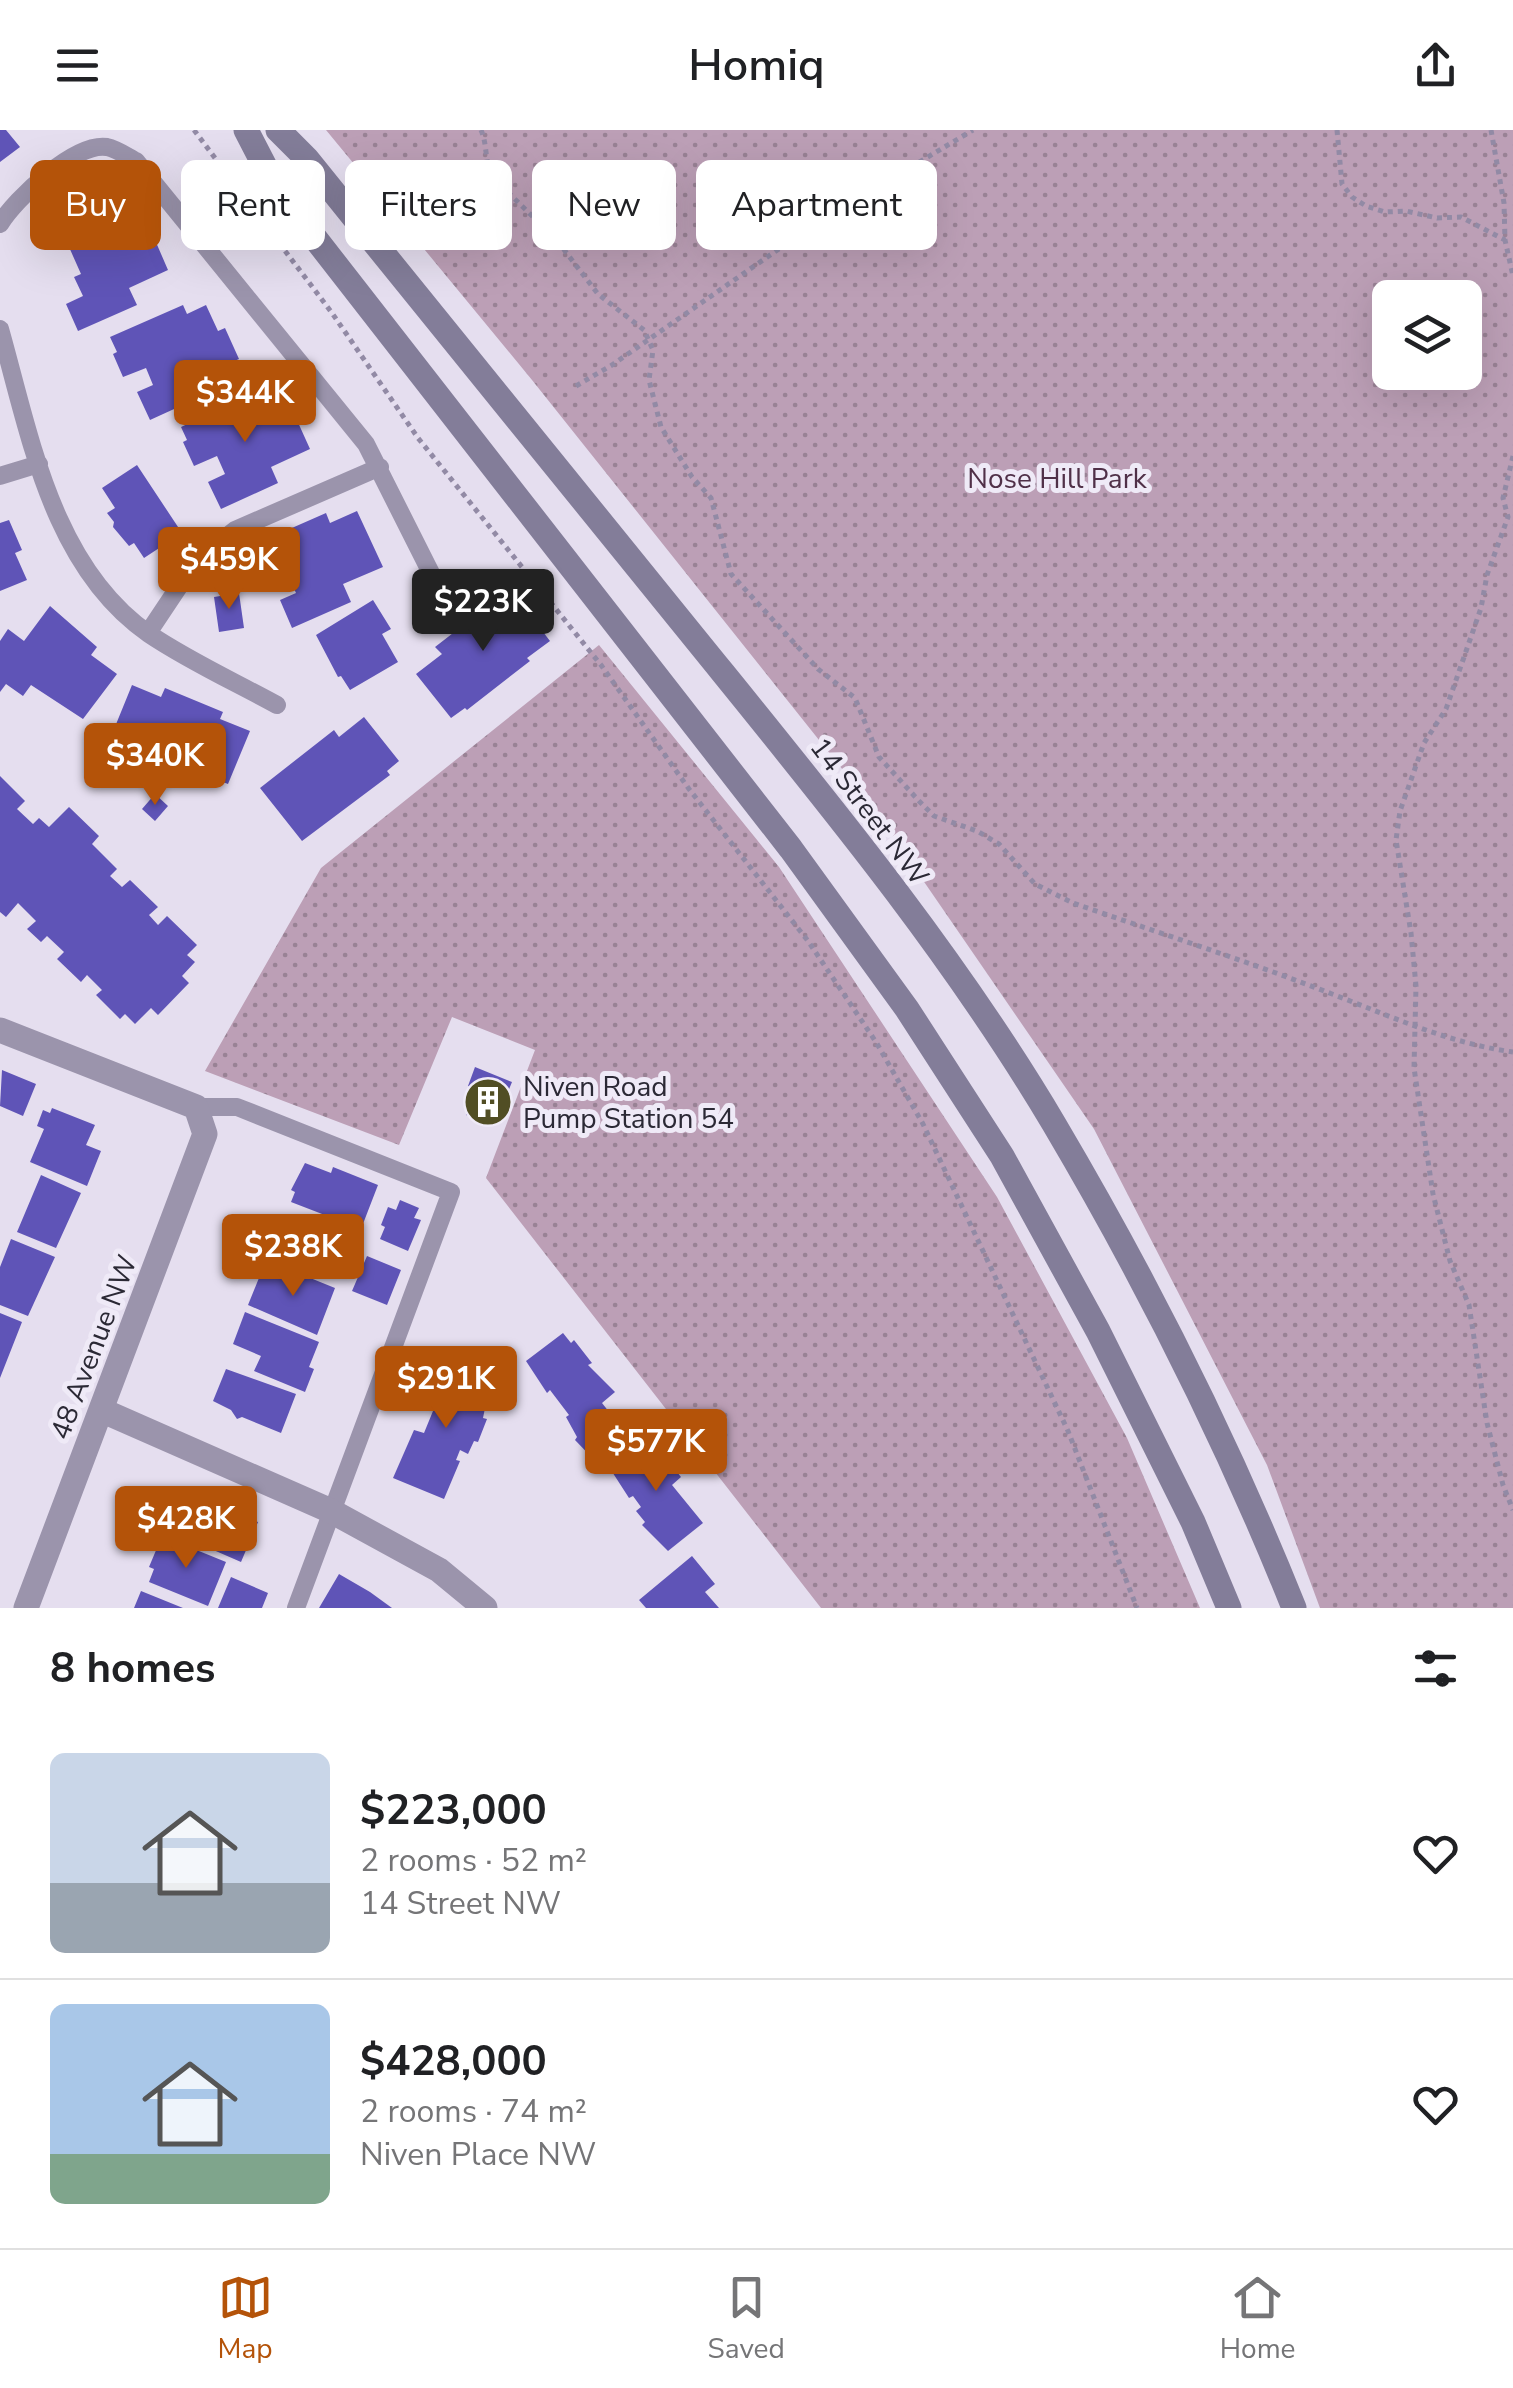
<!DOCTYPE html>
<meta charset="utf-8">
<style>
:root{--surface:#fff;--page:#f6f6f6;--text:#202124;--muted:#757577;--line:#e0e0e0;--accent:#b45309}
body{margin:0;font-family:"Nunito Sans",sans-serif;background:var(--page);color:var(--text);height:100vh;display:flex;flex-direction:column;font-size:38px;white-space:nowrap}
*{box-sizing:border-box;margin:0}
p{font-size:32px;color:var(--muted)}
.icon{flex:none;width:55px;height:55px;fill:none;stroke:currentColor;stroke-width:2;stroke-linecap:round;stroke-linejoin:round}
.map{position:relative;height:1478px;overflow:hidden}
.side{display:flex;flex-direction:column;background:var(--surface);flex:1}
.side>*{flex:none}
.banner{position:absolute;left:30px;top:30px;width:1000px;height:90px;display:flex;gap:20px}
.fabs{position:absolute;left:1372px;top:150px;display:grid;gap:20px}
.fabs a{display:grid;place-items:center;width:110px;height:110px;border-radius:15px;background:var(--surface);box-shadow:0 10px 40px #0002;font-size:50px}
.price{position:absolute;translate:-50% -85px;padding:0 22px;border-radius:10px;background:var(--accent);color:#fff;font-size:32px;line-height:65px;filter:drop-shadow(0 2px 5px #0008)}
.price::after{content:'';position:absolute;left:50%;top:60px;width:30px;height:22px;margin-left:-15px;background:inherit;clip-path:polygon(0 0,100% 0,50% 100%)}
.price.on{background:#222;color:#fff}
ul{padding:0;list-style:none}
li{display:flex;align-items:center;gap:30px;height:250px;padding:0 50px}
li+li{border-top:2px solid var(--line)}
li span{display:grid;place-items:center;flex:none;width:280px;height:200px;border-radius:15px;color:#555}
li>.icon{margin-inline-start:auto}
span .icon{width:120px;height:120px;fill:#fffc;stroke-width:1}
li b{font-size:42px}
h2{display:flex;justify-content:space-between;align-items:center;height:120px;padding:0 50px;font-size:42px}
.chip{padding:0 35px;border-radius:15px;background:var(--surface);box-shadow:0 10px 40px #0002;font-size:35px;line-height:90px}
.chip.on{background:var(--accent);color:#fff}
header{display:flex;justify-content:space-between;align-items:center;height:130px;padding:0 50px;background:var(--surface);font-size:45px;font-weight:600}
.menu{display:flex;justify-content:space-around;align-items:center;height:140px;border-top:2px solid var(--line);background:var(--surface);font-size:28px;color:var(--muted)}
.menu a{display:grid;justify-items:center;gap:5px}
.menu .on{color:var(--accent)}
.map>svg:first-child{display:block}
.park{fill:url(#park-dots);fill-rule:evenodd}
.building{fill:#5f54b7}
.lines{fill:none;stroke-linecap:round;stroke-linejoin:round}
.path{stroke:#928aa5;stroke-width:5;stroke-dasharray:5 5;stroke-linecap:butt}
.service{stroke:#9b94ac;stroke-width:18}
.minor{stroke:#9b94ac;stroke-width:25}
.secondary{stroke:#837d99;stroke-width:25}
.labels{text-anchor:middle;stroke-width:10;stroke-linejoin:round;paint-order:stroke}
.park-label{font-size:28px;fill:#503048;stroke:#efeaf7}
.street-label{font-size:28px;fill:#2b2935;stroke:#efeaf7}
.poi-label{font-size:28px;fill:#2b2935;stroke:#efeaf7;text-anchor:start}
</style>
<header><svg class="icon" aria-label="menu" viewBox="0 0 24 24"><path d="M4 6h16M4 12h16M4 18h16"/></svg>Homiq<svg class="icon" aria-label="share" viewBox="0 0 24 24"><path d="M12 15V3M7 8l5-5 5 5M5 13v7h14v-7"/></svg></header>
<div class="map">
<svg width="1513" height="1478" viewBox="0 0 1513 1478">
<defs>
<pattern id="park-dots" width="8" height="8" patternUnits="userSpaceOnUse" patternTransform="scale(2.5)"><rect width="8" height="8" fill="#bc9fb6"/><path d="M2 2h.1M6 6h.1" fill="none" stroke="#998295" stroke-width="1.8" stroke-linecap="round"/></pattern>
</defs>
<rect width="100%" height="100%" fill="#e5deef"/>
<!-- park -->
<path class="park" d="M326,0H1513V1478H1320L1267,1335L1094,999L874,679L532,250ZM1390,168H1465V242H1390Z
M599,515L779,737L997,1067L1127,1308L1200,1478H821L486,1048L535,920L452,887L399,1015L205,941L321,738Z"/>
<!-- building -->
<path class="building" d="M0,0H6L20,17L0,32Z
M110,63L123,93L136,87L147,113L155,110L168,140L129,158L137,175L78,201L66,174L83,166L74,147L81,144L61,99L70,96L64,84Z
M183,175L187,184L206,175L218,201L225,198L239,229L199,246L207,264L150,290L137,262L153,255L146,238L123,247L113,224L117,222L110,207Z
M254,263L258,273L278,264L290,291L296,288L310,319L271,337L278,353L221,379L208,352L225,344L217,326L194,336L183,312L187,310L181,297Z
M137,335L182,403L144,428L134,413L129,416L113,397L114,392L107,383L115,378L102,358Z
M357,381L383,437L343,454L351,472L292,498L280,470L296,463L288,446L273,452L263,428L267,426L260,412L326,383L330,393Z
M9,390L22,420L15,423L27,450L0,461V393Z
M510,459L550,511L527,528L530,531L467,580L465,578L451,588L416,544L442,524L435,517Z
M239,463L244,498L219,502L214,467Z
M373,470L391,499L382,504L398,532L350,560L341,546L338,547L316,505Z
M50,476L97,517L91,525L117,544L83,589L31,555L23,566L6,554L0,562V511L8,499L24,511Z
M132,555L161,567L165,558L223,582L220,589L250,601L228,654L110,609Z
M364,587L399,631L387,641L390,645L302,711L260,658L334,600L339,607Z
M0,646L25,671L17,679L33,694L39,688L49,697L69,677L99,706L92,714L117,739L110,746L122,757L130,750L158,777L149,785L158,795L167,786L197,815L187,825L195,832L182,846L189,853L158,885L151,878L135,894L125,884L120,889L96,865L102,860L87,845L81,852L57,829L64,822L47,806L41,812L27,799L36,791L18,773L6,787L0,782Z
M155,664L168,676L155,691L142,679Z
M475,937L512,952L494,996L466,985L477,960L468,956Z
M2,940L36,954L23,986L0,976Z
M52,978L95,995L86,1015L101,1021L87,1056L30,1032L44,999L37,996L43,980L50,983Z
M305,1033L331,1043L333,1037L378,1055L361,1099L291,1072L295,1062L291,1060Z
M41,1045L81,1063L56,1118L17,1102Z
M400,1070L419,1078L414,1088L421,1090L408,1121L380,1109L385,1097L381,1095L388,1077L396,1080Z
M301,1095L316,1101L319,1096L349,1108L333,1147L313,1140L312,1143L300,1138L302,1133L282,1128L293,1102L297,1104Z
M11,1109L55,1127L28,1186L0,1175V1137Z
M367,1126L401,1140L387,1175L352,1161Z
M263,1138L285,1145L288,1139L335,1158L317,1205L248,1175Z
M245,1182L319,1212L309,1237L314,1239L305,1262L254,1241L261,1226L233,1214Z
M0,1183L22,1192L0,1248Z
M563,1203L571,1213L574,1210L592,1233L588,1235L615,1262L602,1273L632,1311L600,1336L575,1310L577,1307L566,1287L569,1285L550,1260L547,1263L526,1231Z
M442,1230L489,1248L484,1260L488,1263L483,1288L487,1289L478,1312L474,1311L468,1324L460,1320L456,1330L460,1331L444,1369L393,1348L414,1300L424,1303L442,1259L432,1255Z
M226,1239L296,1264L281,1303L242,1287L237,1289L231,1280L213,1271Z
M649,1307L681,1347L672,1355L703,1393L668,1421L642,1395L645,1392L636,1381L641,1377L633,1366L629,1368L609,1337Z
M187,1364L258,1392L241,1432L156,1395L166,1367L183,1374Z
M162,1406L226,1432L208,1476L149,1452L154,1439L149,1437Z
M692,1426L715,1454L705,1462L719,1478H646L639,1470Z
M339,1444L370,1462L392,1478H319Z
M231,1447L268,1463L262,1478H218Z
M141,1461L183,1478H134Z"/>
<g class="lines">
<!-- path -->
<path class="path" d="M194,0L251,76
M481,0C488,16 484,32 493,48L555,108L598,164L644,200L653,220L649,250L661,297L692,347L711,368L731,444L818,539L855,568L879,627L919,671L934,686L977,701L999,714L1035,754L1073,773C1159,803 1247,831 1332,864C1393,887 1448,913 1513,922
M1337,0L1342,54L1352,67L1366,76L1385,82L1406,81L1437,88L1461,87L1505,110
M1491,0L1504,73L1505,110L1513,146
M261,89L332,183L418,308L601,535L689,659L808,811L876,912L923,994L1068,1301L1137,1478
M576,256L612,235L809,98L973,0
M1513,326L1503,368L1508,387L1487,445L1481,478L1446,579L1424,613L1400,681L1396,710L1411,803L1416,856L1414,938L1433,1064L1450,1131L1469,1175L1487,1293L1503,1355L1513,1380"/>
<!-- service -->
<path class="service" d="M0,94C15,69 75,12 107,17C117,19 128,27 136,31L366,314L438,457
M0,199C30,305 52,437 149,504C189,531 235,552 277,575
M0,346L39,334
M148,503L196,431L235,400L380,337
M196,977H237L451,1062L296,1478"/>
<!-- minor -->
<path class="minor" d="M0,900L196,977L205,1004L26,1478
M101,1280L331,1381L439,1440L485,1478"/>
<!-- secondary -->
<path class="secondary" d="M246,0L276,58L791,719L907,879L1002,1026L1098,1201L1193,1392L1229,1478
M278,0L307,29C438,192 570,354 702,517C826,670 954,825 1054,994C1145,1148 1228,1313 1294,1478"/>
</g>
<!-- icons -->
<defs>
<g id="building-disc" transform="scale(2.5)"><circle r="9.5" fill="#514e24" stroke="#efeaf7"/><path d="M-4-6H4V6H1V3H-1V6H-4ZM-2.5-4.3h1.7v1.8h-1.7ZM.8-4.3h1.7v1.8H.8ZM-2.5-1h1.7V.8h-1.7ZM.8-1h1.7V.8H.8Z" fill="#fff"/></g>
</defs>
<g fill-rule="evenodd">
<use href="#building-disc" x="488" y="972"/>
</g>
<g class="labels">
<!-- park labels -->
<g class="park-label">
<text x="1057" y="358">Nose Hill Park</text>
</g>
<!-- street labels -->
<g class="street-label">
<text transform="translate(870 681) rotate(53)" y="10">14 Street NW</text>
<text transform="translate(93 1217) rotate(-69)" y="10">48 Avenue NW</text>
</g>
<!-- poi labels -->
<g class="poi-label">
<text x="523" y="966">Niven Road<tspan x="523" dy="32">Pump Station 54</tspan></text>
</g>
</g>
</svg>
<div class="fabs">
<a><svg class="icon" aria-label="layers" viewBox="0 0 24 24"><path d="M12 4l9 5-9 5-9-5zM3 14l9 5 9-5"/></svg></a>
</div>
<b class="price" style="left:245px;top:315px">$344K</b>
<b class="price" style="left:229px;top:482px">$459K</b>
<b class="price on" style="left:483px;top:524px">$223K</b>
<b class="price" style="left:155px;top:678px">$340K</b>
<b class="price" style="left:293px;top:1169px">$238K</b>
<b class="price" style="left:446px;top:1301px">$291K</b>
<b class="price" style="left:656px;top:1364px">$577K</b>
<b class="price" style="left:186px;top:1441px">$428K</b>
<div class="banner">
<a class="chip on">Buy</a>
<a class="chip">Rent</a>
<a class="chip">Filters</a>
<a class="chip">New</a>
<a class="chip">Apartment</a>
</div>
</div>
<section class="side">
<h2>8 homes<svg class="icon" aria-label="filters" viewBox="0 0 24 24"><path d="M4 7h16M4 17h16"/><circle cx="9" cy="7" r="2"/><circle cx="15" cy="17" r="2"/></svg></h2>
<ul>
<li><span style="background:linear-gradient(#c9d6e8 65%,#9aa5b1 0)"><svg class="icon" aria-label="home" viewBox="0 0 24 24"><path d="M3 11l9-7 9 7M6 9v11h12V9"/></svg></span><div><b>$223,000</b><p>2 rooms · 52 m²</p><p>14 Street NW</p></div><svg class="icon" aria-label="heart" viewBox="0 0 24 24"><path d="M12 20l-8-8c-3-5 5-10 8-4 3-6 11-1 8 4z"/></svg></li>
<li><span style="background:linear-gradient(#a9c7e8 75%,#7fa58c 0)"><svg class="icon" aria-label="home" viewBox="0 0 24 24"><path d="M3 11l9-7 9 7M6 9v11h12V9"/></svg></span><div><b>$428,000</b><p>2 rooms · 74 m²</p><p>Niven Place NW</p></div><svg class="icon" aria-label="heart" viewBox="0 0 24 24"><path d="M12 20l-8-8c-3-5 5-10 8-4 3-6 11-1 8 4z"/></svg></li>
</ul>
</section>
<nav class="menu">
<a class="on"><svg class="icon" aria-label="map" viewBox="0 0 24 24"><path d="M3 6l6-2 6 2 6-2v14l-6 2-6-2-6 2zM9 4v14M15 6v14"/></svg>Map</a>
<a><svg class="icon" aria-label="saved" viewBox="0 0 24 24"><path d="M7 4h10v16l-5-4-5 4z"/></svg>Saved</a>
<a><svg class="icon" aria-label="home" viewBox="0 0 24 24"><path d="M3 11l9-7 9 7M6 9v11h12V9"/></svg>Home</a>
</nav>
